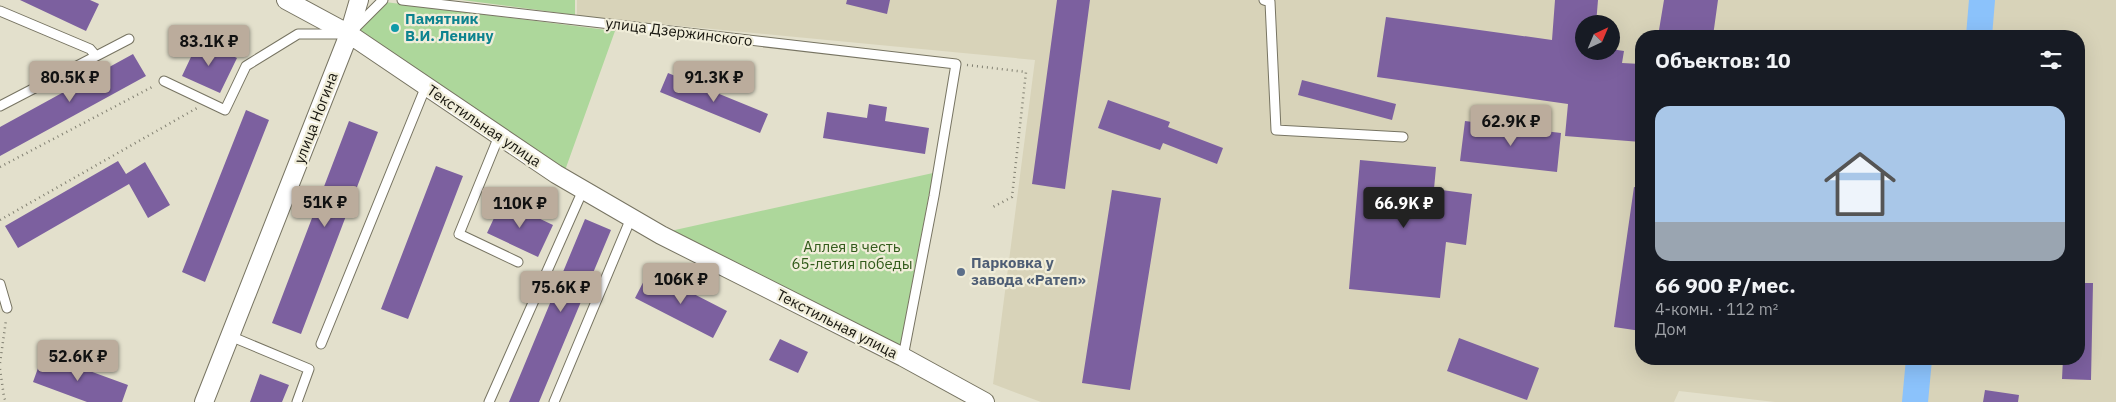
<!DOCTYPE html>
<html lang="ru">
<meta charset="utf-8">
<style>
:root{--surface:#171b24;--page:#20242c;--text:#f1f3f6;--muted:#9ea1a6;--accent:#bbac9c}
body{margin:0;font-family:"IBM Plex Sans",sans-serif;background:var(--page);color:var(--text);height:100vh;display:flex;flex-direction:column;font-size:19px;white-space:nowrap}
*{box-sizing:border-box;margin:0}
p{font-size:16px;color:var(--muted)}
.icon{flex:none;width:28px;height:28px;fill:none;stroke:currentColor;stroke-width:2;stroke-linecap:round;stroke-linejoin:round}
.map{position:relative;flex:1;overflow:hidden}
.side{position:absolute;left:1635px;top:30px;width:450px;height:335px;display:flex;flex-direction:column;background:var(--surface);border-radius:20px;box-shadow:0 5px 20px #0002}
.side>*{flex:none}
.needle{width:32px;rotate:44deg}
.controls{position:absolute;left:1575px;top:15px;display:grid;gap:10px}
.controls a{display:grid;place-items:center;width:45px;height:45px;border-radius:50%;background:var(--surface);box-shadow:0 5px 20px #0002;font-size:25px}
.price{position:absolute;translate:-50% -42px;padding:0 11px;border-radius:5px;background:var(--accent);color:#111;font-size:16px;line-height:32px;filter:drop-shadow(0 1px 2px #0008)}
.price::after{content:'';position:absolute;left:50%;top:30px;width:15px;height:11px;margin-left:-8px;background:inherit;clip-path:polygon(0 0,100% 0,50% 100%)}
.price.selected{background:#222;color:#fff}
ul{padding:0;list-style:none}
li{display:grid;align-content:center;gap:10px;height:265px;padding:0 20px}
li span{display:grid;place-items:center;height:155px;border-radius:15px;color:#555}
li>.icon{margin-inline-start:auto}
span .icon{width:90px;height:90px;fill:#fffc;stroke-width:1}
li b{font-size:21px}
h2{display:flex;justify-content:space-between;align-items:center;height:60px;padding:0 20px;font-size:21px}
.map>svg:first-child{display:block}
.built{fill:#d8d3b9;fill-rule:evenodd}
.green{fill:#add79b}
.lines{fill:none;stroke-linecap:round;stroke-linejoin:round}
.river{stroke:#8bc2fb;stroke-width:26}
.building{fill:#7c609f}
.lane-casing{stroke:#777462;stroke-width:11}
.street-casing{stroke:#777462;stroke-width:20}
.path{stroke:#828072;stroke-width:2.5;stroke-dasharray:1 4;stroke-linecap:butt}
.lane{stroke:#fff;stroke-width:9}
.street{stroke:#fff;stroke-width:18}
.culture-dot{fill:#0f9aa8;stroke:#f0edd9;stroke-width:2}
.service-dot{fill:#5c6f8a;stroke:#f0edd9;stroke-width:2}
.labels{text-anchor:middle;stroke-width:4.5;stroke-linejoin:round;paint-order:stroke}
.culture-label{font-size:15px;font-weight:bold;fill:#0d838f;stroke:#f0edd9;text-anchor:start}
.street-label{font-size:15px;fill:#16150e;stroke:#f0edd9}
.park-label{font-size:15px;fill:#325b1b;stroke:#f0edd9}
.service-label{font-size:15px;font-weight:bold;fill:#4e5e75;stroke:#f0edd9;text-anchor:start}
</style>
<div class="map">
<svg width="2116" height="402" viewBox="0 0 2116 402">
<rect width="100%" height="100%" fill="#e3e0cc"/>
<!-- built -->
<path class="built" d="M577,0H2116V402H1775L1679,391L1674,402H1041L993,384L1035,60L577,16ZM1584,24H1611V51H1584ZM1641,36H2079V359H1641Z"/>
<!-- green -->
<path class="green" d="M462,0H575V15Z
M385,2L615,31L563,176L346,29Z
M933,173L899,352L666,232Z"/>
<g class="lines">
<!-- river -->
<path class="river" d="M1979,36L1982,0
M1915,402L1919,359"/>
</g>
<!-- building -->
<path class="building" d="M20,0H90L99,4L86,31Z
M847,0H890L887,14L846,4Z
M1057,0H1090L1065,189L1032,184Z
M1555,0H1598L1596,24H1584V51H1611V49L1624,51L1622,63L1641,64V142L1565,136L1568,104L1377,77L1386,17L1552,40Z
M1664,0H1718L1713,36H1658Z
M199,40L237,58L220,93L182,76Z
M133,54L146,76L0,156V127Z
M668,73L768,114L760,133L660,92Z
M1302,80L1396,104L1392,120L1298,95Z
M1108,100L1170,122L1168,127L1223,148L1217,164L1163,143L1160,150L1098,128Z
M869,104L887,107L885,121L929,128L925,154L823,138L827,112L867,118Z
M246,110L269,120L205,282L182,272Z
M349,121L378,132L301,334L272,323Z
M1465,121L1561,133L1557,172L1460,161Z
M1360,160L1436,167L1434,189L1472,194L1466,245L1446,242L1440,298L1349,289Z
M118,161L126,174L145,162L170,205L148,218L129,184L18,248L5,226Z
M436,166L463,176L408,319L381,309Z
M1634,187L1641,188V331L1614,327Z
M1112,190L1161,198L1130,390L1082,383Z
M502,201L553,225L538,257L487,233Z
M585,219L611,230L539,402H509Z
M649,271L727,311L713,338L635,298Z
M2079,283H2093L2091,380L2062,379L2063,359H2079Z
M1459,338L1539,368L1527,400L1447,371Z
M780,339L808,352L798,373L769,360Z
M43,354L128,385L122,402H87L33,382Z
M260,374L289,385L282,402H250Z
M1985,390L2019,395L2018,402H1983Z"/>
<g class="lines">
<!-- lane casing -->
<g class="lane-casing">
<path id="lane" d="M402,0L956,64L934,196L903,357
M1264,0L1270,2L1276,130L1403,137
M0,11L90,49L96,56
M355,28L383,0
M164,81L225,110L246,66L298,34H342
M0,106L129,39
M499,136L459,234L518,262
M0,284L7,308
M230,336L309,369L297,402
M321,344L426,86
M489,402L583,190
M554,402L631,218"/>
</g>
<!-- street casing -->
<g class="street-casing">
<path id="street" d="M286,0L349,34L556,174L661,235L903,357L985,402
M204,402L349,34L359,0"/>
</g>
<!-- path -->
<path class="path" d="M967,65L1026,72L1012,197L993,207
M0,167L154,86
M0,220L197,108
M0,363L6,320
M0,369L4,397L6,402"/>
<!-- lane -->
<use href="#lane" class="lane"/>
<!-- street -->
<use href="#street" class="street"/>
</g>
<!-- markers -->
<circle class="culture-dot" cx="395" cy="28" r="5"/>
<circle class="service-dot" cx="961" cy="272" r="5"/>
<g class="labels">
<!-- culture labels -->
<g class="culture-label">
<text x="405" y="24">Памятник<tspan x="405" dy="17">В.И. Ленину</tspan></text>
</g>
<!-- street labels -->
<g class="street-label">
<text transform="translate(679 32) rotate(7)" y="5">улица Дзержинского</text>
<text transform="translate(316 118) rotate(-69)" y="5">улица Ногина</text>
<text transform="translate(484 126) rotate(34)" y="5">Текстильная улица</text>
<text transform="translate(837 324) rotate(27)" y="5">Текстильная улица</text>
</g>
<!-- park labels -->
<g class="park-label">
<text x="852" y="252">Аллея в честь<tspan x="852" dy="17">65-летия победы</tspan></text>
</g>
<!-- service labels -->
<g class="service-label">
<text x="971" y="268">Парковка у<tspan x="971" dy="17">завода «Ратеп»</tspan></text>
</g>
</g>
</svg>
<div class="controls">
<a><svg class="needle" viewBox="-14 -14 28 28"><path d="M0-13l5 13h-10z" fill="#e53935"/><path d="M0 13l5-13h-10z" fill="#9ea1a6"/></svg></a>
</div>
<b class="price" style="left:209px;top:67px">83.1K ₽</b>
<b class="price" style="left:70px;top:103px">80.5K ₽</b>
<b class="price" style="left:714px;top:103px">91.3K ₽</b>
<b class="price" style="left:1511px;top:147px">62.9K ₽</b>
<b class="price" style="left:325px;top:228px">51K ₽</b>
<b class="price" style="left:520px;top:229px">110K ₽</b>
<b class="price selected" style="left:1404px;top:229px">66.9K ₽</b>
<b class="price" style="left:681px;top:305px">106K ₽</b>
<b class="price" style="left:561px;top:313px">75.6K ₽</b>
<b class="price" style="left:78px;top:382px">52.6K ₽</b>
<section class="side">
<h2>Объектов: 10<svg class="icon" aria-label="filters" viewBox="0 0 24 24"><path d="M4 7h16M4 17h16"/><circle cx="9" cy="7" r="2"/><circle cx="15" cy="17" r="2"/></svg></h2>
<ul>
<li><span style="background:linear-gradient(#a9c7e8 75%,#9aa5b1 0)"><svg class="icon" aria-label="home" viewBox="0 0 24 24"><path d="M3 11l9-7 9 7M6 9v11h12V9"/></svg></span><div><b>66 900 ₽/мес.</b><p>4-комн. · 112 m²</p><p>Дом</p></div></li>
</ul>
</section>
</div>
